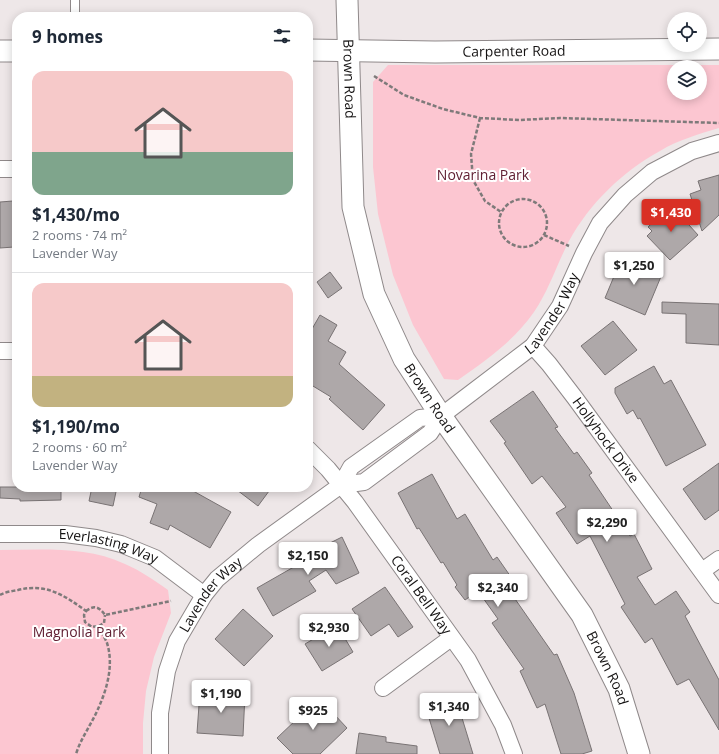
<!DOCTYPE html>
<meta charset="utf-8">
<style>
:root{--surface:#fff;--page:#f2f2f3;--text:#1f2937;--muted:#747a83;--line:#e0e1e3;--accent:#d93025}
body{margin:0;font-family:"Open Sans",sans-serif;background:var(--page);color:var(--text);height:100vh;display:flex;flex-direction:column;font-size:15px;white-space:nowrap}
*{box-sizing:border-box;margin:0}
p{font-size:13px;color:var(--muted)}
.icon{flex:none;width:22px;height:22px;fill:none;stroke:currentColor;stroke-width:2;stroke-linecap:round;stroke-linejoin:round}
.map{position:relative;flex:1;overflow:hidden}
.drawer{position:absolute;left:12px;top:12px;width:301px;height:480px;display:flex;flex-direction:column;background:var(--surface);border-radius:16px;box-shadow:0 2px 10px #0003}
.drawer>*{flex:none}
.buttons{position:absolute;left:667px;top:12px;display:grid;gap:8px}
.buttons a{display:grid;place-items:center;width:40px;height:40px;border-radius:50%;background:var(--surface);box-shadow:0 2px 10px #0003;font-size:20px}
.price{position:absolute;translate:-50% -34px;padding:0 9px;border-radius:4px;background:#fff;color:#222;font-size:13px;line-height:26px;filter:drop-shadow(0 1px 2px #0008)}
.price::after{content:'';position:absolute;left:50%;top:24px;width:12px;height:9px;margin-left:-6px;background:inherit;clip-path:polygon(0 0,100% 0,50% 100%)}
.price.selected{background:var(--accent);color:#fff}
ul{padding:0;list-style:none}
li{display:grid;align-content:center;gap:8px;height:212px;padding:0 20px}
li+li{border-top:1px solid var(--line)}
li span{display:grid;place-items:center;height:124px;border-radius:12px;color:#555}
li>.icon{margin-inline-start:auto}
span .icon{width:72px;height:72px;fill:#fffc;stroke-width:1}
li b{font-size:17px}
h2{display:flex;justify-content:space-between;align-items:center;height:48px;padding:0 20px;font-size:17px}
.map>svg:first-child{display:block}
.green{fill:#fcc6d1;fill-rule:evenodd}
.building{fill:#aea8a9;stroke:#797374}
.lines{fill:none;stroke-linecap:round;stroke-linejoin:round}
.service-casing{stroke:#8f898a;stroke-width:10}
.minor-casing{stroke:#8f898a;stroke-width:18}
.tertiary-casing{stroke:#8f898a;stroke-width:23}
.path{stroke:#7e7a7a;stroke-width:2.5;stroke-dasharray:4 2;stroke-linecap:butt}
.service{stroke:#fff;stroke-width:8}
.minor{stroke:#fff;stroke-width:16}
.tertiary{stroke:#fff;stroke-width:21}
.labels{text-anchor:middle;stroke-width:4;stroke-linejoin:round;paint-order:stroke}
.street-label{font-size:14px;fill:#151313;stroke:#fff}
.park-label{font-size:14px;fill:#612033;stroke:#fff}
</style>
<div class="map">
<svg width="719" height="754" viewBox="0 0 719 754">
<rect width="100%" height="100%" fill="#eee7e8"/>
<!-- green -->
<path class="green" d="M388,65H719V128C699,134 678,140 660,151C622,172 590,203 569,241C557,264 549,290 534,312C514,341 486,360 458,380L444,379L413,325L393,275L378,214L373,167V82ZM674,67H700V93H674Z
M0,550C42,550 86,546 125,564C141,571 154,580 168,590L171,613L154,657L146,691L143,723V754H0Z"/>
<!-- building -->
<path class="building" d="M719,175V215L702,231L690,194L701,190L698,181Z
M13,201L14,247L0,248V202Z
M671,205L698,235L670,260L647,236L652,231L648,227Z
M622,257L662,274L645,315L605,298Z
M330,272L342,288L328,298L317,282Z
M662,302L719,304V345L686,343V314L662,313Z
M320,315L337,325L328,341L346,352L339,364L385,405L363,430L329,399L331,397L308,383V336Z
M613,321L637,350L605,375L581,346Z
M654,366L664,384L671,380L706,445L666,466L640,418L638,419L633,410L627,414L615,393V388Z
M533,391L558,427L555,428L574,454L577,452L592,473L589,475L630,536L634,534L652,569L637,577L655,605L676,591L690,612L685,616L719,680V730L689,679L677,685L652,638L645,643L621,607L625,604L590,536L577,544L556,513L566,507L542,476L532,484L504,443L506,442L490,421Z
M719,463V510L705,520L683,489Z
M432,474L457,519L465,514L493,560L497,557L520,590L513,596L554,655L557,654L574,693L592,751L582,754H561L545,704L537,708L520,671L524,669L492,623L498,619L478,591L465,600L455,587L457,585L443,562L441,563L419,528L417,529L398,493Z
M0,487H61V500L20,501V499L0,498Z
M92,487H117L113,506L89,501Z
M142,487H186L231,512L210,548L170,525L168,530L150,523L157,504L139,497Z
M233,487H272L258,506Z
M342,537L359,573L336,584L326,570L309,581L316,591L273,616L257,588L306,560L304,554L323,544L324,546Z
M385,587L413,627L398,637L389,624L371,636L352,609Z
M243,609L273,636L244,666L215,639Z
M337,625L353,652L322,671L305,644Z
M200,691L245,694L243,736L197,733Z
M455,695L473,754H440L425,705Z
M319,698L347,728L320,754H293L277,738Z
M359,733L386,737V742L417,746V754H356Z"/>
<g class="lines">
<!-- service casing -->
<g class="service-casing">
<path id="service" d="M75,17V0"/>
</g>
<!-- minor casing -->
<g class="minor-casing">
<g id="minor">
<path d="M0,169H17"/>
<path id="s1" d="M533,346L549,364L575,398L719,595"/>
<path d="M0,351H17"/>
<path id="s2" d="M308,449L328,469L355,502L468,660L503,725L514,754"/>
<path id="s3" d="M341,485L364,482L430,433L441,416L533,346L560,306L584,253L600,223L625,195L652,172L692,151L719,143"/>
<path id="s4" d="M0,534H65L96,538L121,544L155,558L204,595"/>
<path d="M702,571L719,559"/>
<path d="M383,688L451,638"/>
<path id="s5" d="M160,754V713L167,671L177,641L204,595L217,579L258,545L341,485L351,467L420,418L441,416"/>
</g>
</g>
<!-- tertiary casing -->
<g class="tertiary-casing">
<g id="tertiary">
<path id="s6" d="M347,0L353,207L374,294L404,359L441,416L582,615L619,689L639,754"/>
<path id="s7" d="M308,50L435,52L719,49"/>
<path d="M0,51H17"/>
</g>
</g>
<!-- path -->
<path class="path" d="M374,76L404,95L443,109L480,118L519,120L560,118L719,123
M480,118L471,154L473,180L485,201L501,212
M499 223a24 24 0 1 1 48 0a24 24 0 1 1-48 0Z
M544,235L569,246
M0,595C5,592 12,591 18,590C46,583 64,595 86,611L84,615L85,622L92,627L99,626C101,632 105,638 107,643C114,665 107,689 98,709C91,725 81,738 76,754
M86,611C95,604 100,608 105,615L171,601
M99,626L104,623L105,615"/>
<!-- service -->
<use href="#service" class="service"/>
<!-- minor -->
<use href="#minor" class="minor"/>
<!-- tertiary -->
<use href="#tertiary" class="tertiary"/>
</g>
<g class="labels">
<!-- street labels -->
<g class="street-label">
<text dy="5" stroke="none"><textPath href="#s7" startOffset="206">Carpenter Road</textPath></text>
<text dy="5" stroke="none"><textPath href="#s6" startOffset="79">Brown Road</textPath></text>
<text dy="5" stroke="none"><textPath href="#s3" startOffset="279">Lavender Way</textPath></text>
<text dy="5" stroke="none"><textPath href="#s6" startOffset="415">Brown Road</textPath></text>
<text dy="5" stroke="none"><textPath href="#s1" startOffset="119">Hollyhock Drive</textPath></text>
<text dy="5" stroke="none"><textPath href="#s4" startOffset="110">Everlasting Way</textPath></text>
<text dy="5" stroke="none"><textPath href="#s2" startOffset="185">Coral Bell Way</textPath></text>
<text dy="5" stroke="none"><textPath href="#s5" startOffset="173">Lavender Way</textPath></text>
<text dy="5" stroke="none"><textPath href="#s6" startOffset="739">Brown Road</textPath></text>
</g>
<!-- park labels -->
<g class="park-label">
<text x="483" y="180">Novarina Park</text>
<text x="79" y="637">Magnolia Park</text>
</g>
</g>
</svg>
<div class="buttons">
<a><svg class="icon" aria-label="locate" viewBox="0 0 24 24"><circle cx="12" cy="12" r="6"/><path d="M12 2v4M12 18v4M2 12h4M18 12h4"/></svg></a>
<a><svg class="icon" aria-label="layers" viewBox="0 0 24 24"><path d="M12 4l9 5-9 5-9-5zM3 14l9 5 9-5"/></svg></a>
</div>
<b class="price selected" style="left:671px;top:233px">$1,430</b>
<b class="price" style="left:634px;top:286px">$1,250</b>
<b class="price" style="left:607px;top:543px">$2,290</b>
<b class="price" style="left:308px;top:576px">$2,150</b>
<b class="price" style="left:498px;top:608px">$2,340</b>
<b class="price" style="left:329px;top:648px">$2,930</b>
<b class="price" style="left:221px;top:714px">$1,190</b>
<b class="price" style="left:449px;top:727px">$1,340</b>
<b class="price" style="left:313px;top:731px">$925</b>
<section class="drawer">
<h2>9 homes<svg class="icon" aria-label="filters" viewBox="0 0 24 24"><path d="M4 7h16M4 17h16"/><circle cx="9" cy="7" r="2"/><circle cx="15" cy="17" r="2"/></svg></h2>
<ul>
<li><span style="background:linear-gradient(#f6c9c9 65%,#7fa58c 0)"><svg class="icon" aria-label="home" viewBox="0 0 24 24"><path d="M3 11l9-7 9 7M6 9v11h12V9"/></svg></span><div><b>$1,430/mo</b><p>2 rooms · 74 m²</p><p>Lavender Way</p></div></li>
<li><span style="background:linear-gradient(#f6c9c9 75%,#c2b280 0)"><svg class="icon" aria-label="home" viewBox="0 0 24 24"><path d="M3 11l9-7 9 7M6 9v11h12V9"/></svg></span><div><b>$1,190/mo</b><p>2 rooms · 60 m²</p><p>Lavender Way</p></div></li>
</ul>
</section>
</div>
